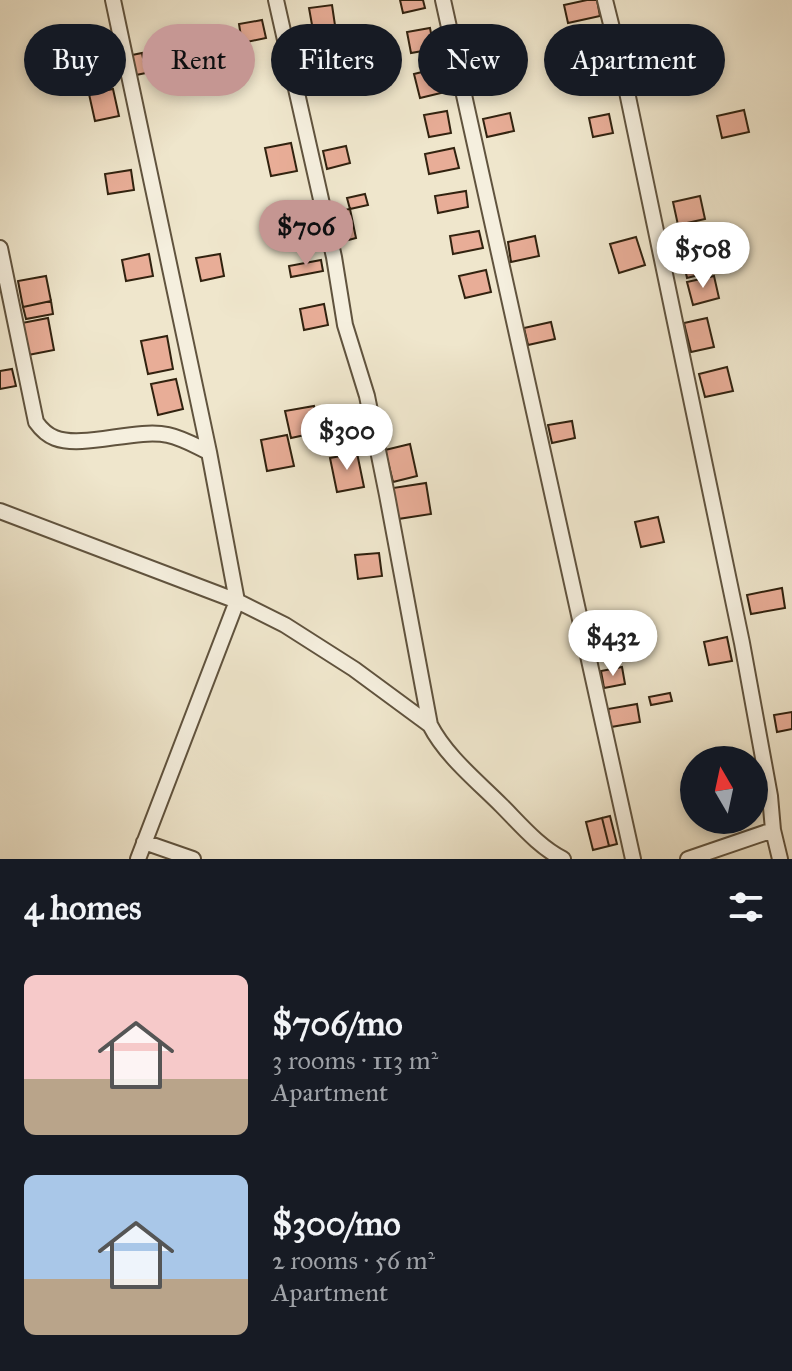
<!DOCTYPE html>
<meta charset="utf-8">
<style>
:root{--surface:#171b24;--page:#20242c;--text:#f1f3f6;--muted:#9ea1a6;--accent:#c59692}
body{margin:0;font-family:"IM FELL Great Primer",serif;background:var(--page);color:var(--text);height:100vh;display:flex;flex-direction:column;font-size:30px;white-space:nowrap}
*{box-sizing:border-box;margin:0}
p{font-size:26px;color:var(--muted)}
.icon{flex:none;width:44px;height:44px;fill:none;stroke:currentColor;stroke-width:2;stroke-linecap:round;stroke-linejoin:round}
.map{position:relative;height:859px;overflow:hidden}
.panel{display:flex;flex-direction:column;background:var(--surface);flex:1}
.panel>*{flex:none}
.guide{position:absolute;left:24px;top:24px;width:744px;height:72px;display:flex;gap:16px}
.needle{width:52px;rotate:351deg}
.fabs{position:absolute;left:680px;top:746px;display:grid;gap:16px}
.fabs a{display:grid;place-items:center;width:88px;height:88px;border-radius:50%;background:var(--surface);box-shadow:0 4px 12px #0003;font-size:40px}
.price{position:absolute;translate:-50% -68px;padding:0 18px;border-radius:28px;background:#fff;color:#222;font-size:26px;line-height:52px;filter:drop-shadow(0 2px 4px #0008)}
.price::after{content:'';position:absolute;left:50%;top:48px;width:24px;height:18px;margin-left:-12px;background:inherit;clip-path:polygon(0 0,100% 0,50% 100%)}
.price.on{background:var(--accent);color:#111}
ul{padding:0;list-style:none}
li{display:flex;align-items:center;gap:24px;height:200px;padding:0 24px}
li span{display:grid;place-items:center;flex:none;width:224px;height:160px;border-radius:12px;color:#555}
li>.icon{margin-inline-start:auto}
span .icon{width:96px;height:96px;fill:#fffc;stroke-width:1}
li b{font-size:34px}
h2{display:flex;justify-content:space-between;align-items:center;height:96px;padding:0 24px;font-size:34px}
.chip{padding:0 28px;border-radius:36px;background:var(--surface);box-shadow:0 4px 12px #0003;font-size:28px;line-height:72px}
.chip.on{background:var(--accent);color:#111}
.map>svg:first-child{display:block}
.building{fill:#e8ad97;stroke:#31220f;stroke-width:2}
.lines{fill:none;stroke-linecap:round;stroke-linejoin:round}
.street-casing{stroke:#60533e;stroke-width:18}
.street{stroke:#f5efde;stroke-width:14}
</style>
<div class="map">
<svg width="792" height="859" viewBox="0 0 792 859">
<rect width="100%" height="100%" fill="#efe6cc"/>
<filter id="stains"><feTurbulence type="fractalNoise" baseFrequency=".0025" numOctaves="4"/><feColorMatrix values="0 0 0 0 .2 0 0 0 0 .09 0 0 0 0 .02 0 0 0 .5 -.17"/></filter>
<radialGradient id="worn" r=".72"><stop offset=".6" stop-color="#630" stop-opacity="0"/><stop offset="1" stop-color="#630" stop-opacity=".3"/></radialGradient>
<!-- building -->
<path class="building" d="M400,0H423L425,8L403,13Z
M587,0H597L600,16L568,23L564,5Z
M332,5L336,32L314,36L309,8Z
M262,20L266,38L242,43L239,24Z
M430,28L434,49L411,53L407,32Z
M487,29L492,54L468,58L463,34Z
M321,47L325,68L306,72L302,51Z
M142,53L146,73L136,75L132,55Z
M438,68L445,92L420,98L414,74Z
M113,89L119,116L95,121L89,94Z
M744,110L749,132L722,138L717,116Z
M447,111L451,133L429,137L424,115Z
M510,113L514,131L487,137L483,119Z
M609,114L613,133L593,137L589,118Z
M291,143L297,171L271,176L265,148Z
M346,146L350,163L327,169L323,151Z
M454,148L459,168L429,174L425,154Z
M131,170L134,190L108,194L105,174Z
M466,191L468,207L438,213L435,196Z
M365,194L368,205L350,209L347,198Z
M700,196L705,219L678,225L673,202Z
M350,209L356,238L341,242L335,212Z
M479,231L483,248L453,254L450,236Z
M535,236L539,256L511,262L508,242Z
M636,237L645,265L619,273L610,244Z
M709,249L714,271L687,278L682,255Z
M149,254L153,276L126,281L122,260Z
M220,254L224,276L201,281L196,258Z
M321,260L323,271L291,277L289,266Z
M486,270L491,292L465,298L459,276Z
M46,276L51,301L23,307L18,281Z
M714,276L719,298L693,305L687,282Z
M51,301L53,314L26,319L23,307Z
M324,304L328,325L304,330L300,309Z
M48,318L54,350L28,355L22,323Z
M707,318L714,347L691,352L684,323Z
M551,322L555,339L528,345L524,328Z
M167,336L173,369L148,374L141,341Z
M727,367L733,391L705,397L699,374Z
M12,369L16,386L0,389V371Z
M176,379L183,409L158,415L151,384Z
M314,406L319,432L291,438L285,411Z
M572,421L575,438L552,443L548,425Z
M287,435L294,466L267,471L261,440Z
M410,444L417,476L393,482L385,450Z
M357,453L364,487L337,492L330,458Z
M426,483L431,514L398,519L393,488Z
M658,517L664,542L641,547L635,522Z
M379,553L382,576L358,579L355,555Z
M782,588L785,608L751,614L747,595Z
M619,624L622,642L594,647L591,630Z
M727,637L732,661L709,665L704,642Z
M622,667L625,684L604,688L601,671Z
M670,693L672,701L651,705L649,697Z
M637,704L640,722L611,727L608,709Z
M792,712V729L777,732L774,715Z
M610,816L617,844L609,846L602,818Z
M602,818L609,846L593,850L586,822Z"/>
<g class="lines">
<!-- street casing -->
<g class="street-casing">
<path id="street" d="M113,0L209,452
M276,0L334,257L345,325L367,396L387,495L430,725
M443,0L633,859
M605,0L622,68L742,643L770,796L773,830L780,859
M0,248L36,422C41,429 47,435 55,438C83,449 136,428 168,435C182,438 196,446 209,452L237,601L138,859
M0,511L237,601L285,625L354,669L430,725C446,756 476,780 501,805C520,824 539,847 563,859
M144,842L193,859
M688,859L773,830"/>
</g>
<!-- street -->
<use href="#street" class="street"/>
</g>
<rect width="100%" height="100%" filter="url(#stains)"/>
<rect width="100%" height="100%" fill="url(#worn)"/>
</svg>
<div class="fabs">
<a><svg class="needle" viewBox="-14 -14 28 28"><path d="M0-13l5 13h-10z" fill="#e53935"/><path d="M0 13l5-13h-10z" fill="#9ea1a6"/></svg></a>
</div>
<b class="price on" style="left:306px;top:268px">$706</b>
<b class="price" style="left:703px;top:290px">$508</b>
<b class="price" style="left:347px;top:472px">$300</b>
<b class="price" style="left:613px;top:678px">$432</b>
<div class="guide">
<a class="chip">Buy</a>
<a class="chip on">Rent</a>
<a class="chip">Filters</a>
<a class="chip">New</a>
<a class="chip">Apartment</a>
</div>
</div>
<section class="panel">
<h2>4 homes<svg class="icon" aria-label="filters" viewBox="0 0 24 24"><path d="M4 7h16M4 17h16"/><circle cx="9" cy="7" r="2"/><circle cx="15" cy="17" r="2"/></svg></h2>
<ul>
<li><span style="background:linear-gradient(#f6c9c9 65%,#b9a48a 0)"><svg class="icon" aria-label="home" viewBox="0 0 24 24"><path d="M3 11l9-7 9 7M6 9v11h12V9"/></svg></span><div><b>$706/mo</b><p>3 rooms · 113 m²</p><p>Apartment</p></div></li>
<li><span style="background:linear-gradient(#a9c7e8 65%,#b9a48a 0)"><svg class="icon" aria-label="home" viewBox="0 0 24 24"><path d="M3 11l9-7 9 7M6 9v11h12V9"/></svg></span><div><b>$300/mo</b><p>2 rooms · 56 m²</p><p>Apartment</p></div></li>
</ul>
</section>
